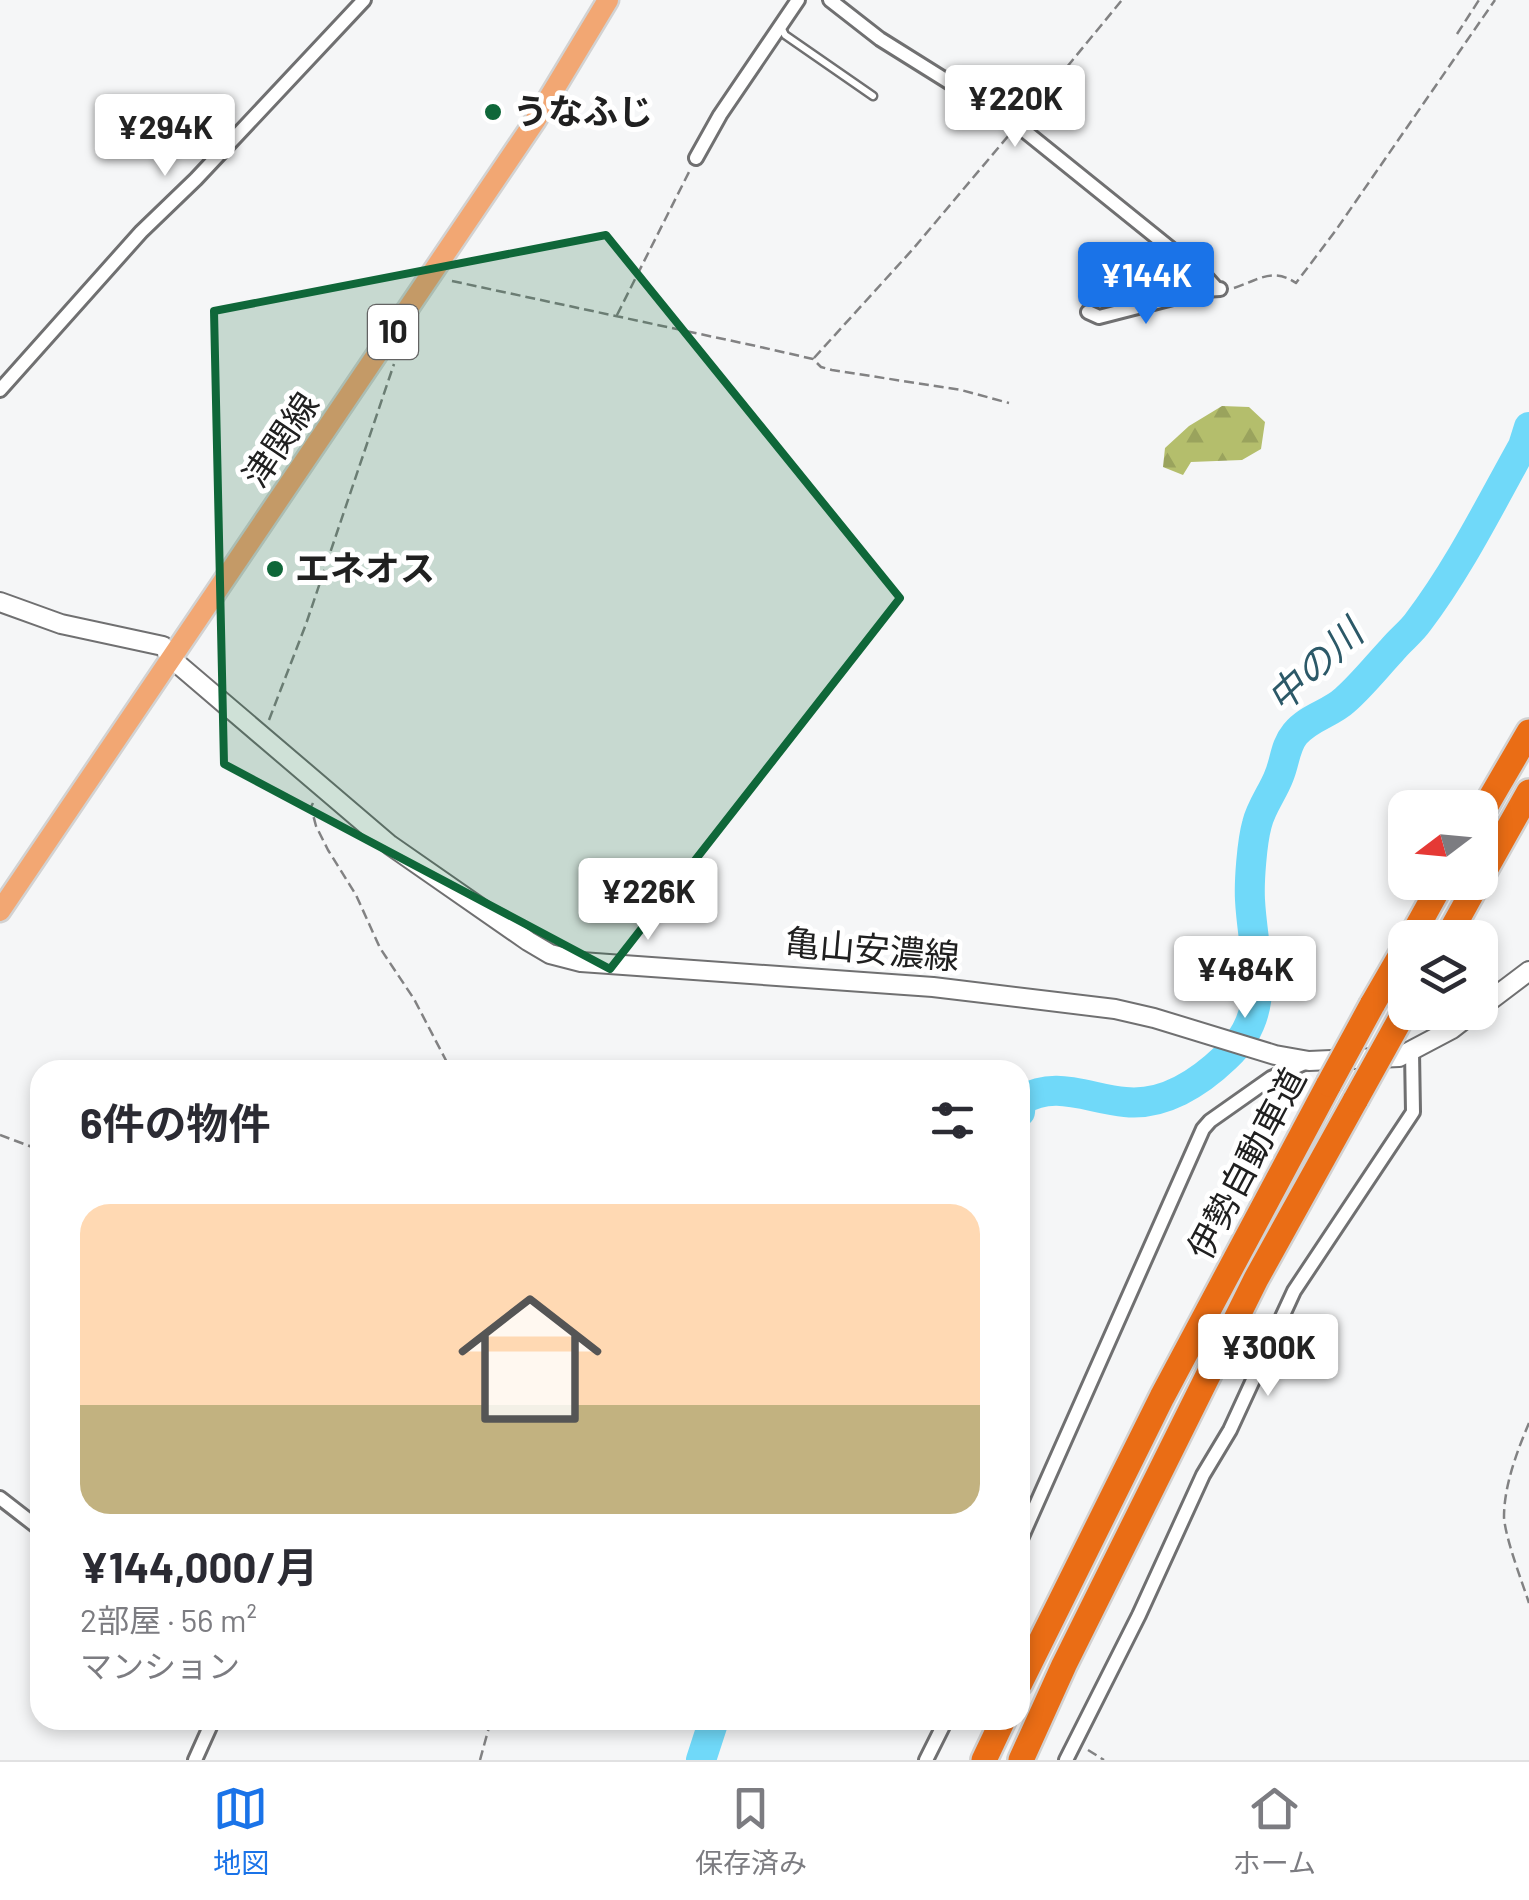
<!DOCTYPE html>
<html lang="ja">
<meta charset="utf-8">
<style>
:root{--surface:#fff;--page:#f2f2f3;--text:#2b2b33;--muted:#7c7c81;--line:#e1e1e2;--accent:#1a73e8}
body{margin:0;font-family:Barlow,"Noto Sans JP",sans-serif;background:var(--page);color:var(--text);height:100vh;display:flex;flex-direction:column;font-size:38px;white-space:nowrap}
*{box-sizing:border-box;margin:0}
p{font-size:32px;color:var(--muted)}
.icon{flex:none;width:55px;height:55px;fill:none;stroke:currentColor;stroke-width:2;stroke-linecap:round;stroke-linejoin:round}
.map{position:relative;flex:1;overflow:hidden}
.side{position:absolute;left:30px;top:1060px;width:1000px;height:670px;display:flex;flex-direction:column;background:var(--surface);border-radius:30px;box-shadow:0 5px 15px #0003}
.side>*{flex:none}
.needle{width:65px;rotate:254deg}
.tools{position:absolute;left:1388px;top:790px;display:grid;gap:20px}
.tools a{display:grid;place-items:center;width:110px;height:110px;border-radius:20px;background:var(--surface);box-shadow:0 5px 15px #0003;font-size:50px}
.price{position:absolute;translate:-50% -85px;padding:0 22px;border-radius:10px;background:#fff;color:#222;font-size:32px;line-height:65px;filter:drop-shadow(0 2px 5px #0008)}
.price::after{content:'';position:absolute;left:50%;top:60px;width:30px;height:22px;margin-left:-15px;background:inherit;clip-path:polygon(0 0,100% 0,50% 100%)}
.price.on{background:var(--accent);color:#fff}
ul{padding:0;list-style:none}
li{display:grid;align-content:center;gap:20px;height:530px;padding:0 50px}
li+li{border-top:2px solid var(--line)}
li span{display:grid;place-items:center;height:310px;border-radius:30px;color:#555}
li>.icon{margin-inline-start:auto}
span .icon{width:180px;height:180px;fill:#fffc;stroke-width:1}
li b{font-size:42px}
h2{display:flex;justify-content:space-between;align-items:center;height:120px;padding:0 50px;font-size:42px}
.menu{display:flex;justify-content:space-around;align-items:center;height:140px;border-top:2px solid var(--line);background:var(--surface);font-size:28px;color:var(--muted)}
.menu a{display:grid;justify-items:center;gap:5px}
.menu .on{color:var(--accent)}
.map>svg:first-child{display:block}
.forest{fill:url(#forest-firs)}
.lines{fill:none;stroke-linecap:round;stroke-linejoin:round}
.river{stroke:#70d9f9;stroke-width:30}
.service-casing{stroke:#707071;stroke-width:11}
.minor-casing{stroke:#707071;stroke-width:18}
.secondary-casing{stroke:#707071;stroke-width:22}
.primary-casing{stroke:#d2d2d2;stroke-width:25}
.motorway-casing{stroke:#d2d2d2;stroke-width:30}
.path{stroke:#828283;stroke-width:2.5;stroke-dasharray:10 5;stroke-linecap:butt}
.service{stroke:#fff;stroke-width:6}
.minor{stroke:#fff;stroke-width:12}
.secondary{stroke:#fff;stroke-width:18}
.primary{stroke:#f2a773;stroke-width:20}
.motorway{stroke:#ea6d15;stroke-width:25}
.motorway-bridge-casing{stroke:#d2d2d2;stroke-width:30;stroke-linecap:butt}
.motorway-bridge{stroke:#ea6d15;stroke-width:25}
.marked{fill:#0f6739;fill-opacity:0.2;stroke:#0f6739;stroke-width:8;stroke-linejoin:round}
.poi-dot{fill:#0f6739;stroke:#fff;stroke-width:4}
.labels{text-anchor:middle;stroke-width:10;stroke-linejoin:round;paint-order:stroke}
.shield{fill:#fff;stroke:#636363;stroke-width:2.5}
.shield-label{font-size:32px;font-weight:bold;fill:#202020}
.poi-label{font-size:35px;font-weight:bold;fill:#202020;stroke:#fff;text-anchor:start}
.street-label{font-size:35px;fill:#202020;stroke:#fff}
.water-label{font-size:38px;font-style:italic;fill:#2c5968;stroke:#fff}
</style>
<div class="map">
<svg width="1529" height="1760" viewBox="0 0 1529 1760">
<defs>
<pattern id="forest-firs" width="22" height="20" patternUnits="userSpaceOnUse" patternTransform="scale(2.5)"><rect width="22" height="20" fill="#b4be6c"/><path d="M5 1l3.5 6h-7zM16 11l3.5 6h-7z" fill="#9aa35d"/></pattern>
</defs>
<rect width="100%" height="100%" fill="#f5f6f7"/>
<!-- forest -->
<path class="forest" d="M1222,406L1249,407L1265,422L1261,449L1242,460L1191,462L1183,475L1163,467L1165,448L1189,426Z"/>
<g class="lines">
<!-- river -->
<path class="river" d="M1020,1112L1021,1101C1053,1079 1090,1099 1125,1102C1163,1106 1199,1083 1226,1057C1275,1011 1253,958 1250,900C1249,881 1252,842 1257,824C1261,807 1273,792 1279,776C1285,762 1285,746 1295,734C1309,717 1330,714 1345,700C1362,685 1377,666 1392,650C1400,640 1411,632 1418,622C1459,568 1490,505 1523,446L1529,427
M701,1760L714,1720"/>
<!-- service casing -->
<g class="service-casing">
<path id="service" d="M780,25L785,35L873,96"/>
</g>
<!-- minor casing -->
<g class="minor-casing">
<path id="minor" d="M830,0L880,39L1016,124L1207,278L1216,288
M696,158L720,115L798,0
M1088,312L1099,317L1204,290L1220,289
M0,390L141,232L196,179L364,0
M0,1498L40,1529
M1020,1541L1203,1129L1210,1121L1271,1078L1309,1061
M195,1760L213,1720
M926,1760L946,1720
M1066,1760L1139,1615L1203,1475L1230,1430L1294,1291L1413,1112L1412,1052"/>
</g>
<!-- secondary casing -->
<g class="secondary-casing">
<path id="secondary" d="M0,602L61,624L163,646L172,659L390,845L528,941L550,954L581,962L933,987L1115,1009L1154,1018L1275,1055L1309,1061L1399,1057L1452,1029L1474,1012
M1480,1008L1529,971"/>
</g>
<!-- primary casing -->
<g class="primary-casing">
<path id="primary" d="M0,911L535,121L608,0"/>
</g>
<!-- motorway casing -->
<g class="motorway-casing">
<path id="motorway" d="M1480,816L1529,732
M1480,879L1529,792
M1411,938L1442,882
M1447,938L1478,882
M1372,1005L1405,948
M1020,1683L1162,1397L1329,1084
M984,1760L1003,1720
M1021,1760L1064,1665L1256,1279L1356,1099"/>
</g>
<!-- path -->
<path class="path" d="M1457,34L1479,0
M1029,113L1122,0
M452,281L756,346L813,359L821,367L832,370L961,390L1009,403
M1234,288C1258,280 1273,267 1296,283L1336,230L1495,0
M617,315L690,170
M814,358L913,249L1009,135
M269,720L306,624L394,364
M313,803L311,807L316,826L328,850L356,895L380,948L414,999L451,1070
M0,1135L40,1150
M1529,1423C1517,1451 1504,1486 1504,1517C1505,1537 1522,1582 1529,1603
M1088,1750L1104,1760
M480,1760L491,1720"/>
<!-- service -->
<use href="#service" class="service"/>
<!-- minor -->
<use href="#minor" class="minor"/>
<!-- secondary -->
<use href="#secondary" class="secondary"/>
<!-- primary -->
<use href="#primary" class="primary"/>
<!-- motorway -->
<use href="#motorway" class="motorway"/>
<!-- motorway-bridge casing -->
<g class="motorway-bridge-casing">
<path id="motorway-bridge" d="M1329,1084L1372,1005
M1356,1099L1401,1018"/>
</g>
<!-- motorway-bridge -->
<use href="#motorway-bridge" class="motorway-bridge"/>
</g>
<!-- marked area -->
<path class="marked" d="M606,235L900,598L610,969L224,764L214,311Z"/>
<!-- markers -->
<g class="poi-dot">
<circle cx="493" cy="112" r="10"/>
<circle cx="275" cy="569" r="10"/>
</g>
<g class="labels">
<!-- shield labels -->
<rect class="shield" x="368" y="305" width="50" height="54" rx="8"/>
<g class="shield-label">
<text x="393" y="343">10</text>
</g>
<!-- poi labels -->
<g class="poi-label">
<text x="513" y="124">うなふじ</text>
<text x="295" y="581">エネオス</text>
</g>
<!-- street labels -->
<g class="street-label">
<text transform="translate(281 440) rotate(-56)" y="12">津関線</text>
<text transform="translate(872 950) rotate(5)" y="12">亀山安濃線</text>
<text transform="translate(1247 1164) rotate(-62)" y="12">伊勢自動車道</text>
</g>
<!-- water labels -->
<g class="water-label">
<text transform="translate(1315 666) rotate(-43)" y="13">中の川</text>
</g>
</g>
</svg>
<div class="tools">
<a><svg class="needle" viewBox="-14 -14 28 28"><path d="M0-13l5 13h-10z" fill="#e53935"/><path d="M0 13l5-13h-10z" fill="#7c7c81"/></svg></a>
<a><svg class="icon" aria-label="layers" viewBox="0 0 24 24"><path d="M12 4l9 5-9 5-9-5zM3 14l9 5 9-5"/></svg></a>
</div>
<b class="price" style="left:1015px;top:150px">¥220K</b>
<b class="price" style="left:165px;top:179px">¥294K</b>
<b class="price on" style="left:1146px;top:327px">¥144K</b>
<b class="price" style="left:648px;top:943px">¥226K</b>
<b class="price" style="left:1245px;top:1021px">¥484K</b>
<b class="price" style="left:1268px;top:1399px">¥300K</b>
<section class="side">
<h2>6件の物件<svg class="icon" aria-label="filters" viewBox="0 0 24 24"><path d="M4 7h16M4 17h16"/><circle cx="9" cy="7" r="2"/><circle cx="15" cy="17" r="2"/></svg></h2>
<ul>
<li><span style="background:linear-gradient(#ffd9b3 65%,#c2b280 0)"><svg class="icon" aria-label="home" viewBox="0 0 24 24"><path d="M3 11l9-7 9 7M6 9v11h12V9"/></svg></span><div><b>¥144,000/月</b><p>2部屋 · 56 m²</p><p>マンション</p></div></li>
</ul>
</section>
</div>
<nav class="menu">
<a class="on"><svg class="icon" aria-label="map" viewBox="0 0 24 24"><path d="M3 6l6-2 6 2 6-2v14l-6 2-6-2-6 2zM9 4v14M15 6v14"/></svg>地図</a>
<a><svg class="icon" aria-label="saved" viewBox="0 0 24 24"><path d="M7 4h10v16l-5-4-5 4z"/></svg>保存済み</a>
<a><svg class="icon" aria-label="home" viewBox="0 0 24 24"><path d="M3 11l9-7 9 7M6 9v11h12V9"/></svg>ホーム</a>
</nav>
